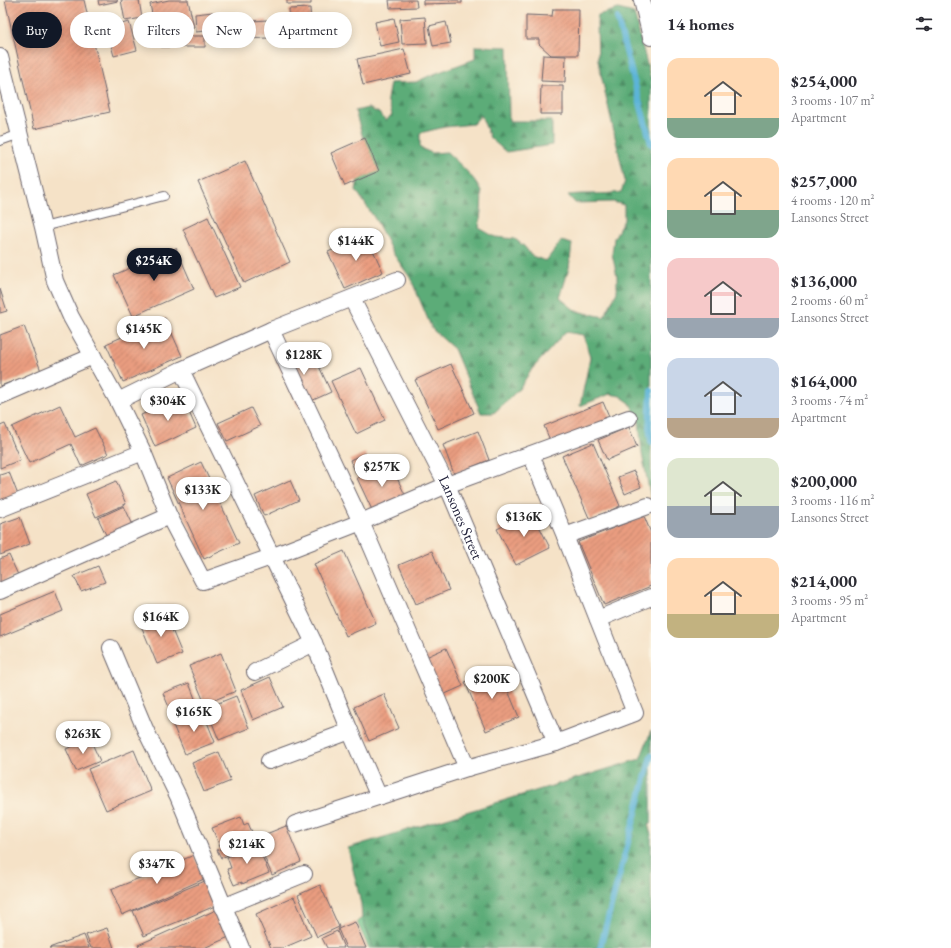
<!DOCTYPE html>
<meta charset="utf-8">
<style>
:root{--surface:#fff;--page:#f2f2f3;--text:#2b2b33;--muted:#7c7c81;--accent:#111827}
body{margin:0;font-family:"EB Garamond",serif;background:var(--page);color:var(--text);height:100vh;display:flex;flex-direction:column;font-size:15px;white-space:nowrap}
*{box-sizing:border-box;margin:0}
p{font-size:13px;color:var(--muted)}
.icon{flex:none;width:22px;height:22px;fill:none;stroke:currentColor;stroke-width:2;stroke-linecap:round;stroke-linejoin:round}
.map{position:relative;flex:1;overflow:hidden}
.details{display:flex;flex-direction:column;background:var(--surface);width:300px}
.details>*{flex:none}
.hud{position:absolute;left:12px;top:12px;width:380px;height:36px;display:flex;gap:8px}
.price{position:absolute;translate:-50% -34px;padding:0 9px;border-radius:14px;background:#fff;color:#222;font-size:13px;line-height:26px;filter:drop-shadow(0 1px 2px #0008)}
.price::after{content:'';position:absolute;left:50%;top:24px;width:12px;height:9px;margin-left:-6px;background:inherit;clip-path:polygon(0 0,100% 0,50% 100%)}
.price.active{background:var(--accent);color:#fff}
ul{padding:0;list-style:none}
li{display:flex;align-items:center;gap:12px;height:100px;padding:0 16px}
li span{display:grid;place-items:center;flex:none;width:112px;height:80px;border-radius:12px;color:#555}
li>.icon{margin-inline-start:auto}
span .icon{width:48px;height:48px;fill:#fffc;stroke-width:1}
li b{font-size:17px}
h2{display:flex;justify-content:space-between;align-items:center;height:48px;padding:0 16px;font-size:17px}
.pill{padding:0 14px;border-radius:18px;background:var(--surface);box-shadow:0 2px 10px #0003;font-size:14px;line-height:36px}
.pill.active{background:var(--accent);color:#fff}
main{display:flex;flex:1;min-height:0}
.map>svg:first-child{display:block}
.green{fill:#70c78d;stroke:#497464}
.forest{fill:url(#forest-firs);stroke:#3f675a}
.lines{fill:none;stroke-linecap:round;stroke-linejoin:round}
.stream{stroke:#5bb4d8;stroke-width:6}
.building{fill:url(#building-hatch)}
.service-casing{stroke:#6c656c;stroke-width:10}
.minor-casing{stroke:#6c656c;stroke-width:18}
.service{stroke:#fff;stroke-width:8}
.minor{stroke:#fff;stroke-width:16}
.labels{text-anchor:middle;stroke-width:3.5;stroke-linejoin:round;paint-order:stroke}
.street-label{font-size:15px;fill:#22223b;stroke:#fcf5e5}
</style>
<main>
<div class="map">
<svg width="651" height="948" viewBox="0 0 651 948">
<defs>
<pattern id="forest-firs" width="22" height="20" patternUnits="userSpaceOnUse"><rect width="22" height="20" fill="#5cac78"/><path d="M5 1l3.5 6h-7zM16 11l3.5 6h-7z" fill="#4c8c64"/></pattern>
<pattern id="building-hatch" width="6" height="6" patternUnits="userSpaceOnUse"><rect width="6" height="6" fill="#ea9d80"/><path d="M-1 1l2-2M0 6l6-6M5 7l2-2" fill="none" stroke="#bd806a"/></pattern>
</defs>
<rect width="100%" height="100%" fill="#fcf5e5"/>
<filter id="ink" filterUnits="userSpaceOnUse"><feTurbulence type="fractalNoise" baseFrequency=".025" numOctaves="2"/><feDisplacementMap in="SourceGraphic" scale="8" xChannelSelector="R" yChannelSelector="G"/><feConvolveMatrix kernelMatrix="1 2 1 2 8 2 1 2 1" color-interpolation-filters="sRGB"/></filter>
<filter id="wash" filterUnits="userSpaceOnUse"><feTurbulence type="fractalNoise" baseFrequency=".012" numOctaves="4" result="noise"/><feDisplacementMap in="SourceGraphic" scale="16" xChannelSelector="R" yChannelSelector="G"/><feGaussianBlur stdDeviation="0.9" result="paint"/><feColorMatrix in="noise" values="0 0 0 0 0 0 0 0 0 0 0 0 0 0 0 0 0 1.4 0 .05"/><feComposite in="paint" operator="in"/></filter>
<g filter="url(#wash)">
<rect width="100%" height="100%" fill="#f5e2c7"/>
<!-- green -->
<path class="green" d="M362,918L373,948H369L357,922Z"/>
<!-- forest -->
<path class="forest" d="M618,9L634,13L651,80V499L642,454L639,422L630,403L620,396L610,394L580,406L590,358L584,335L565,332L554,345L532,369L519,389L494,413H481L454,349L432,329L411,279L392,252L377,222L356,190L358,179L373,172L355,111L368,108L379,113L386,121L392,114L387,99L390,83L416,82L431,75L475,59V46L508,47L509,121H552V145L506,152L490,138L481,115L473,124L445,127L420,133V148L432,153L447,152C457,162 476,178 481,191C483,198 480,220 479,228L495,237L515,239L524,246L532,256L546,261L561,241L572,244L569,268L560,298L576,311L604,317L617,292V276L612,254L614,238L624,220V205L613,202L575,203L568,195C585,193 603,195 621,192L625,181L598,61L597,23L598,15Z
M651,731V823L648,824L651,836V948H373L362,918L361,904L348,848L640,759Z"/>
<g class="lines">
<!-- stream -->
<path class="stream" d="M617,18L651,144
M651,391L649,427L651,442
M600,948L651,756"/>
</g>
<g id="blocks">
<!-- building -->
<path class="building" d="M5,0H84L110,112L34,129Z
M98,0H117L118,1L99,5Z
M121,0H139L142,18L125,21Z
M169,0H188L194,27L156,34L150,4Z
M287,0H311V4H287Z
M389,0H416L417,7L390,8Z
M423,0H462V3L423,4Z
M310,8L312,39L291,40L289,9Z
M553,9H579L578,55H551L539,44V39H526V15L552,16Z
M213,12L215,30L196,32L195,14Z
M425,17L427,43L402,44L400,19Z
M394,18L399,42L380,46L375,22Z
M267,20L268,38L240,39L239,22Z
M129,22L137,50L114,56L106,28Z
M446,22L451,43L433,46L429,26Z
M161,36H205V47H161Z
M404,49L411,74L363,85L357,59Z
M543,55L566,56L565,82L541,81Z
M541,86H563V114H540Z
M365,138L379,171L345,186L331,153Z
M245,161L290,262L244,283L198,182Z
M208,217L240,287L214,298L183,229Z
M366,235L383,272L345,289L328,252Z
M176,248L194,289L133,316L114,275Z
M0,289L7,311L0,313Z
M165,318L182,356L123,382L106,344Z
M24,326L41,371L0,386V335Z
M309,345L331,392L298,407L276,360Z
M451,364L474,413L438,429L415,380Z
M361,368L385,420L356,434L331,381Z
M182,396L196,428L155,447L141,415Z
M603,402L611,421L552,445L544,426Z
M60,405L75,437L95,428L108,454L81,466L71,444L29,463L12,427Z
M251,408L260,426L227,441L218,423Z
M5,424L20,460L0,468V426Z
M629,427L637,447L607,460L598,440Z
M478,431L489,460L454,474L443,445Z
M593,443L620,506L590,520L562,456Z
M365,453L371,466L356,473L350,460Z
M201,462L239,543L204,559L167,478Z
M390,463L406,497L373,512L357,478Z
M634,471L641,487L625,494L618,477Z
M9,472L18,495L0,502V475Z
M290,480L299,500L264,516L255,496Z
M116,481L126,504L96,517L86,494Z
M124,506L134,527L108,539L98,518Z
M532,512L550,548L516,565L497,529Z
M644,516L651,533V586L604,605L578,542Z
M20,517L30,544L0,555V524Z
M344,551L376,623L346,636L314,564Z
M432,551L449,590L416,604L399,565Z
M9,555L18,575L0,583V559Z
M98,566L105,582L81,591L74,576Z
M55,591L63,611L0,637V614Z
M165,613L182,654L157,664L140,623Z
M446,648L463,686L434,699L417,661Z
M221,653L236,691L205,704L189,666Z
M499,669L519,717L486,731L465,682Z
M270,677L283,707L253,720L241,690Z
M189,683L199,709L174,719L163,693Z
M384,694L399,728L369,741L354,707Z
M236,696L249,728L219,740L206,708Z
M203,712L215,742L185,754L173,725Z
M90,739L100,761L76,771L66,749Z
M134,750L151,791L106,810L88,769Z
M219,752L231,781L204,792L192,763Z
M241,817L244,825L248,823L255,839L250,841L252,845L221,858L217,850L221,849L212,828Z
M286,826L301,862L272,875L256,838Z
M257,844L269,873L242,884V882L234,885L227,869L231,868L227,857Z
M194,855L204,879L122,915L111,890Z
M205,881L215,906L144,936L133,911Z
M320,885L339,927L317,937L298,895Z
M294,897L311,936L283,948H271L256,914Z
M216,910L229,937L204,948H140L138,945Z
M355,922L366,948H346L338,929Z
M107,928L114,948H91L86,935Z
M337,931L344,948H327L322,938Z
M84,935L89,948H49Z"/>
</g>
</g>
<g filter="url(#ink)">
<use href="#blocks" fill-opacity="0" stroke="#6c656c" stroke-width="1"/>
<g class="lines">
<!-- service casing -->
<g class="service-casing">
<path id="service" d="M0,141L20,134
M43,227L164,196"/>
</g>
<!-- minor casing -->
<g class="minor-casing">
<g id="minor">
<path d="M642,0L651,37"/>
<path d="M0,57L43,227L55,281L71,317L118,401L143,452L169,516L203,581L271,557L361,522L447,485L629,418"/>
<path id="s1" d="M352,299L447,485L556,743"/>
<path d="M271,330L361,522L467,768"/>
<path d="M181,370L314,643L350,731L379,797"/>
<path d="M0,396L93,356"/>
<path d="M118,401L181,370L271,330L397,280"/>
<path d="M0,509L143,452"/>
<path d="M565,536L648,506"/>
<path d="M0,591L169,516"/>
<path d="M598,619L651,597"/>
<path d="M111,648L145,729L178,796L241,948"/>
<path d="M255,672L314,643"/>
<path d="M269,761L350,731"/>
<path d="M295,824L467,768L556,743L635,713L565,536L531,455"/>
<path d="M223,907L304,874"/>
</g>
</g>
<!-- service -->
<use href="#service" class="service"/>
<!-- minor -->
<use href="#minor" class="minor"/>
</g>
</g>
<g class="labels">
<!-- street labels -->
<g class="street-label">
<text dy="5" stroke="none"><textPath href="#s1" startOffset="244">Lansones Street</textPath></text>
</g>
</g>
</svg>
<b class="price" style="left:356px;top:262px">$144K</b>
<b class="price active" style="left:154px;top:282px">$254K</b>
<b class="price" style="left:144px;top:350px">$145K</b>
<b class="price" style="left:304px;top:376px">$128K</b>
<b class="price" style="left:168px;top:422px">$304K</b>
<b class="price" style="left:382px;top:488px">$257K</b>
<b class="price" style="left:203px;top:511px">$133K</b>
<b class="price" style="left:524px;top:538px">$136K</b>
<b class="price" style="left:161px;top:638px">$164K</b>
<b class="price" style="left:492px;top:700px">$200K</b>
<b class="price" style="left:194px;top:733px">$165K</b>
<b class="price" style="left:83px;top:755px">$263K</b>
<b class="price" style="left:247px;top:865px">$214K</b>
<b class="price" style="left:157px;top:885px">$347K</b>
<div class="hud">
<a class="pill active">Buy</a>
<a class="pill">Rent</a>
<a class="pill">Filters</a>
<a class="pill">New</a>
<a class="pill">Apartment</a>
</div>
</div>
<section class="details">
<h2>14 homes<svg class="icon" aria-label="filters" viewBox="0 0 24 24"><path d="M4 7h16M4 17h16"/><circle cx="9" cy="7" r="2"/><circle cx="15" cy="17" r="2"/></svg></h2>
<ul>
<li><span style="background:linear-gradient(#ffd9b3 75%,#7fa58c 0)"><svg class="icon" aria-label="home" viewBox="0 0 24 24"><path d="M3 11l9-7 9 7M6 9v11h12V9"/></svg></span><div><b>$254,000</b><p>3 rooms · 107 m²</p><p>Apartment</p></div></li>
<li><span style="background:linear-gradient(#ffd9b3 65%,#7fa58c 0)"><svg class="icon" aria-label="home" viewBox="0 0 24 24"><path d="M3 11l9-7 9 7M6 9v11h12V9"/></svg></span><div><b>$257,000</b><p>4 rooms · 120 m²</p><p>Lansones Street</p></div></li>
<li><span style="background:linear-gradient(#f6c9c9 75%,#9aa5b1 0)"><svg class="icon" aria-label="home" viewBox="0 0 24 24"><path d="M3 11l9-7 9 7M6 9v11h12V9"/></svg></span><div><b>$136,000</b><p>2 rooms · 60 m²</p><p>Lansones Street</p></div></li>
<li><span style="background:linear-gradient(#c9d6e8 75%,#b9a48a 0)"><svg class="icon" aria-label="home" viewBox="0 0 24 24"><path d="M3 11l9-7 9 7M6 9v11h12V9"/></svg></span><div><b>$164,000</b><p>3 rooms · 74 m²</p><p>Apartment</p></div></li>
<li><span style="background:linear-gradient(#dfe7d0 60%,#9aa5b1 0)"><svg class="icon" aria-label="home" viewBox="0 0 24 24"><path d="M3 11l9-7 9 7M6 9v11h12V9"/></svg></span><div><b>$200,000</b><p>3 rooms · 116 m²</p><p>Lansones Street</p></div></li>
<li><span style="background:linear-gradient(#ffd9b3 70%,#c2b280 0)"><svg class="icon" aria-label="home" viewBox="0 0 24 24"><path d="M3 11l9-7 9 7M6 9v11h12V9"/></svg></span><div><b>$214,000</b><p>3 rooms · 95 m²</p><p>Apartment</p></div></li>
</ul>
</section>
</main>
